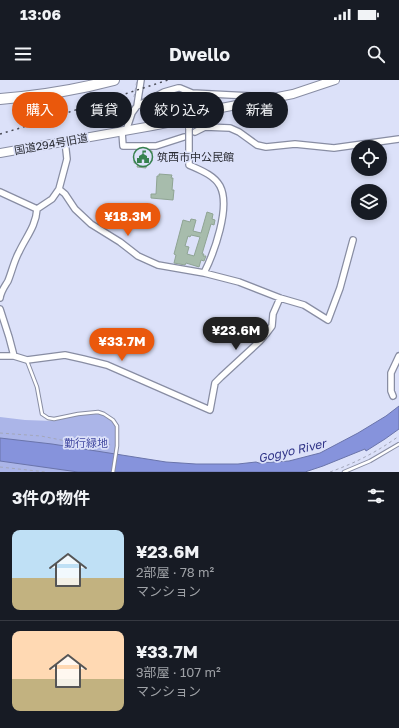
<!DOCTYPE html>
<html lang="ja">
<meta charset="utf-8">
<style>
:root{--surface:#171b24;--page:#20242c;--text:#f1f3f6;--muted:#9ea1a6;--line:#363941;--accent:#ea580c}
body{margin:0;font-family:"Golos Text","Noto Sans JP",sans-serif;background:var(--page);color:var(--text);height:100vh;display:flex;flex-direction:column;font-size:15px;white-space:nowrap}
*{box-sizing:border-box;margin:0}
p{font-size:13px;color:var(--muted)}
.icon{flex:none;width:22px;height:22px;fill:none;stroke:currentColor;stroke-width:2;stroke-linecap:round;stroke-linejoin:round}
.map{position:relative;height:392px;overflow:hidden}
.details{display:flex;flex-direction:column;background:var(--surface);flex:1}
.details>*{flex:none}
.banner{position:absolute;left:12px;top:12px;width:375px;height:36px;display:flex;gap:8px}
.tools{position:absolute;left:351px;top:60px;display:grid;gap:8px}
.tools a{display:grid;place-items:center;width:36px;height:36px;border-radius:50%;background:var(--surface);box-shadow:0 2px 6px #0003;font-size:20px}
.price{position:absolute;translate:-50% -34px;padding:0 9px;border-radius:14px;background:var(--accent);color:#fff;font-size:13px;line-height:26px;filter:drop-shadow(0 1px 2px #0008)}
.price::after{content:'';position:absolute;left:50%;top:24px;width:12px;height:9px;margin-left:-6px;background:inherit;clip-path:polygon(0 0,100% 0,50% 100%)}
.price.current{background:#222;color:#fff}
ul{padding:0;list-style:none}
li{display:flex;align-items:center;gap:12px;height:100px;padding:0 12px}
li+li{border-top:1px solid var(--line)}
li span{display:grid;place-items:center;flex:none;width:112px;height:80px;border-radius:8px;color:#555}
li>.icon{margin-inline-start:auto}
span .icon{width:48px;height:48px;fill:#fffc;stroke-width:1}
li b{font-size:17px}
h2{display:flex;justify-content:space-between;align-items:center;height:48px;padding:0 12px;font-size:17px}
.chip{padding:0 14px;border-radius:18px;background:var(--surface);box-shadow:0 2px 6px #0003;font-size:14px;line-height:36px}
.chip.current{background:var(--accent);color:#fff}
.status{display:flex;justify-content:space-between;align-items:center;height:28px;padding:0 20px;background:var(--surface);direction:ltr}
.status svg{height:11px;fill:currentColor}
header{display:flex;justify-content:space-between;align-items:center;height:52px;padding:0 12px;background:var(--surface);font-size:18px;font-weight:700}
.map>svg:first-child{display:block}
.green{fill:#abb5e8}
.water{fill:#8693dc;stroke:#6a74aa}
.building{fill:#a7bcac;stroke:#8fa494;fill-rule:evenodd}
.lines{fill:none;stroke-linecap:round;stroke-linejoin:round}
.lane-casing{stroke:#888da3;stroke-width:4.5}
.street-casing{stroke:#888da3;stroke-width:8}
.secondary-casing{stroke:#888da3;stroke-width:10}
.highway-casing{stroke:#888da3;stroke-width:12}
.path{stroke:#a3a7ba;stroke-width:1;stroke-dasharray:3 3;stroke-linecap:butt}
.lane{stroke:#fff;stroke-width:2.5}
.street{stroke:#fff;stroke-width:5.5}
.secondary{stroke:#fff;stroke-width:8}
.highway{stroke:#fff;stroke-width:10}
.rail{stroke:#484a55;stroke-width:1.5;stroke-dasharray:2 4;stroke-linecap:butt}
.street-bridge-casing{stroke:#888da3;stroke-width:8;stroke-linecap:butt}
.path-bridge{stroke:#a3a7ba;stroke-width:1;stroke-dasharray:3 3;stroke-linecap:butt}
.street-bridge{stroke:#fff;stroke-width:5.5}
.labels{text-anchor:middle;stroke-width:3.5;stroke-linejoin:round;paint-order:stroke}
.street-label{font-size:11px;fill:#2a2c34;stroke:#dce1f9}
.poi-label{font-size:11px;fill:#2a2c34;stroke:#dce1f9;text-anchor:start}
.park-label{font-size:11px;fill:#444ba2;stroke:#dce1f9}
.water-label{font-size:12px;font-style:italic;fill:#303488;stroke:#dce1f9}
</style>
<div class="status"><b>13:06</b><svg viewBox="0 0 49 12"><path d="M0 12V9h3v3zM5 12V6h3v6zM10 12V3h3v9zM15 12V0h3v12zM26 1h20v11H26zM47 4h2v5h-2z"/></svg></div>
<header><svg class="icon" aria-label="menu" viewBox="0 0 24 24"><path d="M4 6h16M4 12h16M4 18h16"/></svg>Dwello<svg class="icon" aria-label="search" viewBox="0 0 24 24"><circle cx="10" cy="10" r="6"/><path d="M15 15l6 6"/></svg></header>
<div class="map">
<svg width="399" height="392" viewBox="0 0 399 392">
<rect width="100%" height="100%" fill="#dce1f9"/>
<!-- green -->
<path class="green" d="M96,333C102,335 110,337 113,341C120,350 113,382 111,392H0V337L25,340L53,341L67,338L79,335Z"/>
<!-- water -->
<path class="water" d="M399,326V349L385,359L366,371L365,369L323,386L305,392H78L0,381V358L52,364L166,382L196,384H238L256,382L259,383L289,381L320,373L358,353L386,336Z"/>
<!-- building -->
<path class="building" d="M159,29L161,39L154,40L152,30Z
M135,71H152V81L149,80L148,84H146V88L137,87L138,83H134Z
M159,94L172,95L171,98H173L172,110H174L173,120L151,118V114H156L157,96H159Z
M207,132L213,134L212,139L215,140L214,145L211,144L202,174H204L203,176H206L204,181L201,180L199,187L186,183L185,185L174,183L176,175L174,174L183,140L190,142L191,139L196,140L193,151L201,153ZM191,155L200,157L194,176L187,174L189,167L185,166L188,156L190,157Z"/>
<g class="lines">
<!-- lane casing -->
<g class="lane-casing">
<path id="lane" d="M27,281L37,307L42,334L48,338L54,339L78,334L98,332L104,334L113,340L117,346V366L113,392
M344,392L370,381L399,364"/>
</g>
<!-- street casing -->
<g class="street-casing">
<path id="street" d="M137,26L164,12L178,8H180L192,13L251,16L257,18L259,21
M189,36V49
M126,51L132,33L137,26L141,0
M122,52L123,66H156L184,57
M195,52L205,47L230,48L239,52L257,65L266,67L295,64L334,68L399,59
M189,75V85C200,90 214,95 220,106C231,127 214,173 204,193
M59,109L65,114L75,129L91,144L120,162L138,176L158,185L204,193L239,202L280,218L304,225L328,240L340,208L353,160
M0,112L37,129
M37,129L52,119L59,109L67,79L65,61
M0,218C1,211 5,206 8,201C12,191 14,181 19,172C26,157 36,146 37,129
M0,229L9,257L14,276
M0,276H14L27,280L65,275L83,279L107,285L210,330L215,303L221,297L260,261L266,254L272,246L273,234L280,218
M393,316L391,311V293L399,276"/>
</g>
<!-- secondary casing -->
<g class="secondary-casing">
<path id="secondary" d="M0,73L152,46L167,43L201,32L216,29L293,14L335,0"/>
</g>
<!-- highway casing -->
<g class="highway-casing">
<path id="highway" d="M0,19C38,16 77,10 114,0"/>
</g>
<!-- path -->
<path class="path" d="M0,353L41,356L76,363L113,365
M0,387L46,392
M330,392C355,383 377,372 399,356"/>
<!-- lane -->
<use href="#lane" class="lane"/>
<!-- street -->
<use href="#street" class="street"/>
<!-- secondary -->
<use href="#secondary" class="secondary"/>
<!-- highway -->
<use href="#highway" class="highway"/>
<!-- rail -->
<path class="rail" d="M0,54L17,49L168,0"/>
<!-- street-bridge casing -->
<g class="street-bridge-casing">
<path id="street-bridge" d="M189,49V75"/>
</g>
<!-- path-bridge -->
<path class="path-bridge" d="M134,17L137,0"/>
<!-- street-bridge -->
<use href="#street-bridge" class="street-bridge"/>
</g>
<!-- icons -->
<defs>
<g id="civic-ring" transform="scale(1)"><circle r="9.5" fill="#dce1f9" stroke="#36814f" stroke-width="1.5"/><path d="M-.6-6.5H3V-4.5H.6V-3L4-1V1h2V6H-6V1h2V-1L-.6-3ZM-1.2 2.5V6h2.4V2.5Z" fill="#36814f"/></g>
</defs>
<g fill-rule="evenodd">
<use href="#civic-ring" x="143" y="77"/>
</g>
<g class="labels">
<!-- street labels -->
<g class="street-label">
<text transform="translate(51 64) rotate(-10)" y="4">国道294号旧道</text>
</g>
<!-- poi labels -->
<g class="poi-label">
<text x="157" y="81">筑西市中公民館</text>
</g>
<!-- park labels -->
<g class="park-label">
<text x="86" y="367">勤行緑地</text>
</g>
<!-- water labels -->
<g class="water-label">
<text transform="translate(292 371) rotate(-13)" y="4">Gogyo River</text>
</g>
</g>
</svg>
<div class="tools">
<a><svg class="icon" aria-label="locate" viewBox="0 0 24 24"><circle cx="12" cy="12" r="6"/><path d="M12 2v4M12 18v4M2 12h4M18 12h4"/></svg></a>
<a><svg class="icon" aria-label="layers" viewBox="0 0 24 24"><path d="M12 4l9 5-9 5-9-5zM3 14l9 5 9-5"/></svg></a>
</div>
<b class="price" style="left:128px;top:157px">¥18.3M</b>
<b class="price current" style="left:236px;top:271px">¥23.6M</b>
<b class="price" style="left:122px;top:282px">¥33.7M</b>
<div class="banner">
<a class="chip current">購入</a>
<a class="chip">賃貸</a>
<a class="chip">絞り込み</a>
<a class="chip">新着</a>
</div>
</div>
<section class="details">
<h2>3件の物件<svg class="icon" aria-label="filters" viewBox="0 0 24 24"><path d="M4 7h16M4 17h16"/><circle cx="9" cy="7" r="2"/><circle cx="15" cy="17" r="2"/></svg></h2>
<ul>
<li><span style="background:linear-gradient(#bfe0f5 60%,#c2b280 0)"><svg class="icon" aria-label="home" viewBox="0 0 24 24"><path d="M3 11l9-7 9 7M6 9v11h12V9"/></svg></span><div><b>¥23.6M</b><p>2部屋 · 78 m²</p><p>マンション</p></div></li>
<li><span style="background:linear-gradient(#ffd9b3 60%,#c2b280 0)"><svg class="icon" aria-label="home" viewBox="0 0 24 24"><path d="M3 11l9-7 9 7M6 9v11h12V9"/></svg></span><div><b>¥33.7M</b><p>3部屋 · 107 m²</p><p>マンション</p></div></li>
</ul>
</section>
